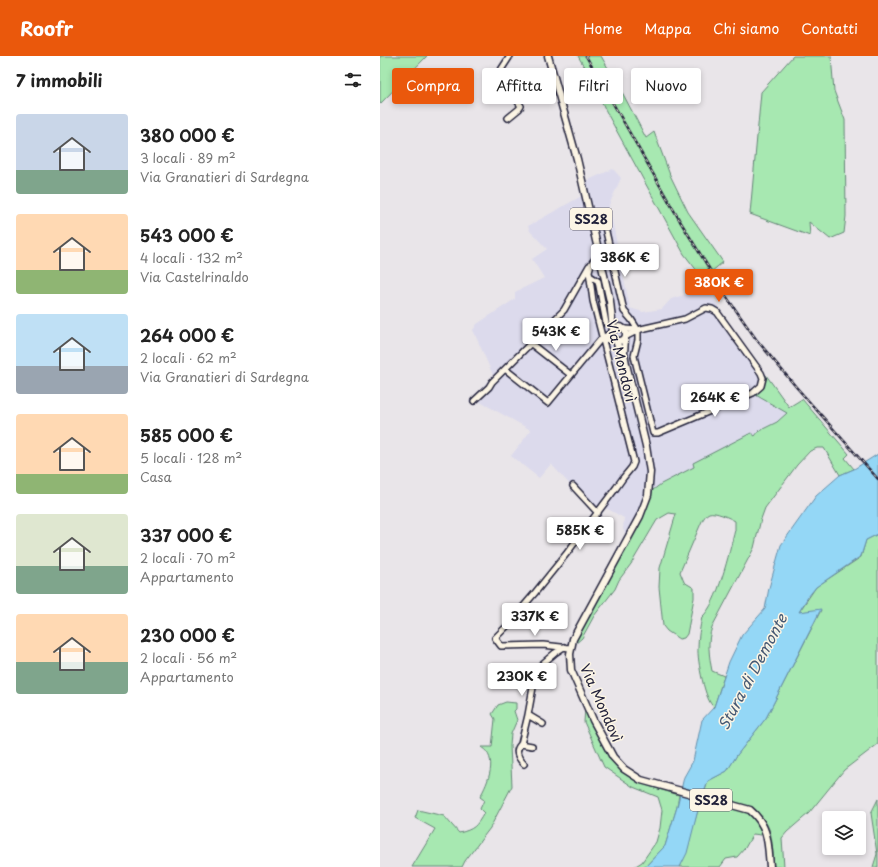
<!DOCTYPE html>
<html lang="it">
<meta charset="utf-8">
<style>
:root{--surface:#fff;--page:#f2f2f2;--text:#222;--muted:#767676;--accent:#ea580c}
body{margin:0;font-family:"Playpen Sans",sans-serif;background:var(--page);color:var(--text);height:100vh;display:flex;flex-direction:column;font-size:15px;white-space:nowrap}
*{box-sizing:border-box;margin:0}
p{font-size:13px;color:var(--muted)}
.icon{flex:none;width:22px;height:22px;fill:none;stroke:currentColor;stroke-width:2;stroke-linecap:round;stroke-linejoin:round}
.map{position:relative;flex:1;overflow:hidden}
.drawer{display:flex;flex-direction:column;background:var(--surface);width:380px}
.drawer>*{flex:none}
.banner{position:absolute;left:12px;top:12px;width:380px;height:36px;display:flex;gap:8px}
.tools{position:absolute;left:442px;top:755px;display:grid;gap:8px}
.tools a{display:grid;place-items:center;width:44px;height:44px;border-radius:4px;background:var(--surface);box-shadow:0 2px 6px #0003;font-size:20px}
.price{position:absolute;translate:-50% -34px;padding:0 9px;border-radius:4px;background:#fff;color:#222;font-size:13px;line-height:26px;filter:drop-shadow(0 1px 2px #0008)}
.price::after{content:'';position:absolute;left:50%;top:24px;width:12px;height:9px;margin-left:-6px;background:inherit;clip-path:polygon(0 0,100% 0,50% 100%)}
.price.selected{background:var(--accent);color:#fff}
ul{padding:0;list-style:none}
li{display:flex;align-items:center;gap:12px;height:100px;padding:0 16px}
li span{display:grid;place-items:center;flex:none;width:112px;height:80px;border-radius:4px;color:#555}
li>.icon{margin-inline-start:auto}
span .icon{width:48px;height:48px;fill:#fffc;stroke-width:1}
li b{font-size:17px}
h2{display:flex;justify-content:space-between;align-items:center;height:48px;padding:0 16px;font-size:17px}
.chip{padding:0 14px;border-radius:4px;background:var(--surface);box-shadow:0 2px 6px #0003;font-size:14px;line-height:36px}
.chip.selected{background:var(--accent);color:#fff}
header{display:flex;align-items:center;gap:24px;box-sizing:border-box;height:56px;padding:0 20px;background:var(--accent);color:#fff}
header strong{font-size:19px}
nav{display:flex;gap:22px;margin-inline-start:auto;font-size:14px}
main{display:flex;flex:1;min-height:0}
.map>svg:first-child{display:block}
.built{fill:#dcdaec}
.green{fill:#a7e8b1;stroke:#648576}
.water{fill:#94d7f6;stroke:#668fab}
.lines{fill:none;stroke-linecap:round;stroke-linejoin:round}
.minor-casing{stroke:#22223b;stroke-width:8}
.major-casing{stroke:#22223b;stroke-width:9}
.minor{stroke:#fcf5e5;stroke-width:5}
.major{stroke:#fcf5e5;stroke-width:6}
.rail-casing{stroke:#22223b;stroke-width:2.5}
.rail{stroke:#fcf5e5;stroke-width:1;stroke-dasharray:3;stroke-linecap:butt}
.labels{text-anchor:middle;stroke-width:3;stroke-linejoin:round;paint-order:stroke}
.shield{fill:#fcf5e5;stroke:#63616e;stroke-width:1}
.shield-label{font-size:13px;font-weight:bold;fill:#22223b}
.street-label{font-size:14px;fill:#22223b;stroke:#fcf5e5}
.water-label{font-size:15px;font-style:italic;fill:#445873;stroke:#fcf5e5}
</style>
<header>
<strong>Roofr</strong>
<nav><a>Home</a><a>Mappa</a><a>Chi siamo</a><a>Contatti</a></nav>
</header>
<main>
<section class="drawer">
<h2>7 immobili<svg class="icon" aria-label="filters" viewBox="0 0 24 24"><path d="M4 7h16M4 17h16"/><circle cx="9" cy="7" r="2"/><circle cx="15" cy="17" r="2"/></svg></h2>
<ul>
<li><span style="background:linear-gradient(#c9d6e8 70%,#7fa58c 0)"><svg class="icon" aria-label="home" viewBox="0 0 24 24"><path d="M3 11l9-7 9 7M6 9v11h12V9"/></svg></span><div><b>380 000 €</b><p>3 locali · 89 m²</p><p>Via Granatieri di Sardegna</p></div></li>
<li><span style="background:linear-gradient(#ffd9b3 70%,#8fb573 0)"><svg class="icon" aria-label="home" viewBox="0 0 24 24"><path d="M3 11l9-7 9 7M6 9v11h12V9"/></svg></span><div><b>543 000 €</b><p>4 locali · 132 m²</p><p>Via Castelrinaldo</p></div></li>
<li><span style="background:linear-gradient(#bfe0f5 65%,#9aa5b1 0)"><svg class="icon" aria-label="home" viewBox="0 0 24 24"><path d="M3 11l9-7 9 7M6 9v11h12V9"/></svg></span><div><b>264 000 €</b><p>2 locali · 62 m²</p><p>Via Granatieri di Sardegna</p></div></li>
<li><span style="background:linear-gradient(#ffd9b3 75%,#8fb573 0)"><svg class="icon" aria-label="home" viewBox="0 0 24 24"><path d="M3 11l9-7 9 7M6 9v11h12V9"/></svg></span><div><b>585 000 €</b><p>5 locali · 128 m²</p><p>Casa</p></div></li>
<li><span style="background:linear-gradient(#dfe7d0 65%,#7fa58c 0)"><svg class="icon" aria-label="home" viewBox="0 0 24 24"><path d="M3 11l9-7 9 7M6 9v11h12V9"/></svg></span><div><b>337 000 €</b><p>2 locali · 70 m²</p><p>Appartamento</p></div></li>
<li><span style="background:linear-gradient(#ffd9b3 60%,#7fa58c 0)"><svg class="icon" aria-label="home" viewBox="0 0 24 24"><path d="M3 11l9-7 9 7M6 9v11h12V9"/></svg></span><div><b>230 000 €</b><p>2 locali · 56 m²</p><p>Appartamento</p></div></li>
</ul>
</section>
<div class="map">
<svg width="498" height="811" viewBox="0 0 498 811">
<rect width="100%" height="100%" fill="#e9e5e9"/>
<filter id="ink" filterUnits="userSpaceOnUse"><feTurbulence type="fractalNoise" baseFrequency=".025" numOctaves="2"/><feDisplacementMap in="SourceGraphic" scale="8" xChannelSelector="R" yChannelSelector="G"/><feConvolveMatrix kernelMatrix="1 2 1 2 8 2 1 2 1" color-interpolation-filters="sRGB"/></filter>
<g filter="url(#ink)">
<!-- built -->
<path class="built" d="M233,113L241,122L229,149L250,252L263,256L282,253L291,243L327,232L346,263L409,351L407,357L397,366L379,375L375,380L313,408L314,411L281,428L273,434L267,451L250,482L246,479L243,473L244,462L226,452L219,460L171,408L159,422L131,400L151,374L93,342L113,319L93,274L97,268L135,243V236L164,222L152,203L167,193L150,175L148,170L207,137L206,125Z"/>
<!-- green -->
<path class="green" d="M0,0H47L0,48Z
M198,0H221L243,38L266,82L274,76L290,119L308,156L343,206L331,216L325,225L304,198L228,59L205,12Z
M413,0H451L454,35L465,64L466,160L464,177L450,183L429,166L430,180L370,158L381,36Z
M383,318L386,319L409,351L422,343L469,398L465,402L474,413L460,419L444,392H437L430,395L417,409L385,452L381,463L374,492L332,571C327,586 329,599 332,615L344,620L334,651C325,646 317,603 318,592C318,582 320,571 322,561C338,547 349,497 355,474V465C350,462 335,455 329,457C326,458 324,462 322,465L300,516L304,526L314,532V542L307,578L304,582L299,583L287,575L283,570L279,531L280,512L296,458L289,457L277,464L251,508L239,524L235,533L214,560L202,582L194,589L267,451L273,434L281,428L314,411L313,407L371,377L375,380L379,375L397,366L407,357L374,338L380,334Z
M498,478V688L464,714L429,757L407,776L402,782L404,811H394C393,801 393,790 391,780C385,748 349,745 324,738L328,725L347,715L357,699L386,662L441,554L419,556L436,531L481,501L486,484Z
M126,646L136,647V653L134,655L137,664L131,678L130,690L132,730L110,772L85,805L82,811H32L55,773L35,762L38,754L64,760L79,777C94,773 96,771 104,757L100,753L104,744L100,741C108,726 119,702 101,691H112L115,663L112,658L118,649Z
M205,652C216,676 226,706 250,721C264,730 283,734 299,739L297,751L285,790L265,811H254L262,806L276,786L280,772L282,754L278,741L253,731L224,711L204,666Z
M322,743L370,757L380,768L383,777L381,779L373,778L365,792L357,801L346,803L340,811H300C310,789 313,766 322,743Z
M498,743V811H493L497,798L491,757Z"/>
<!-- water -->
<path class="water" d="M498,398V478L486,484L481,500L436,531L428,541L419,556L441,553L386,662L357,699L347,715L328,725L318,754L307,797L300,811H265L285,790L297,751L304,721L313,705L322,664L334,651L349,606L362,579L385,553L389,532L401,489L436,440L460,419L474,413Z"/>
<g class="lines">
<!-- minor casing -->
<g class="minor-casing">
<path id="minor" d="M128,62L139,53L141,50L119,20V17L130,0
M225,171L244,255L251,263L258,274V284L254,300L273,377H278L373,337L381,330L383,322L381,317L337,256L332,253L326,252L305,263L261,273L247,280
M210,220L218,225L226,267
M245,273L258,274
M222,283L234,284
M150,287L191,319
M125,313L168,347L220,284L233,275
M94,345L109,331L112,326L184,254L209,210
M193,430L218,457
M190,592L163,589L121,590L115,582L126,571L154,538L187,497L236,432L243,422L252,411L254,406L213,245L209,215L211,208L219,197
M148,659L163,668
M141,688C134,695 138,702 144,708
M152,690L141,688L148,659L154,626L161,609L175,597L184,591"/>
</g>
<!-- major casing -->
<g class="major-casing">
<path id="major" d="M168,0L197,103L230,245L233,274
M232 278a7 7 0 1 1 14 0a7 7 0 1 1-14 0Z
M245,283L244,297L246,308L266,390L270,416L268,439L260,460L193,583L190,598L191,614L213,664L233,701L244,713L261,724L370,754C389,770 388,788 390,811
M236,285L243,302"/>
</g>
<!-- minor -->
<use href="#minor" class="minor"/>
<!-- major -->
<use href="#major" class="major"/>
<!-- rail casing -->
<g class="rail-casing">
<path id="rail" d="M206,0L300,165L346,240L376,283L417,332L498,423"/>
</g>
<!-- rail -->
<use href="#rail" class="rail"/>
</g>
</g>
<g class="labels">
<!-- shield labels -->
<g class="shield">
<rect x="190" y="152" width="42" height="22" rx="3"/>
<rect x="310" y="733" width="42" height="22" rx="3"/>
</g>
<g class="shield-label">
<text x="211" y="168">SS28</text>
<text x="331" y="749">SS28</text>
</g>
<!-- street labels -->
<g class="street-label">
<text transform="translate(241 305) rotate(76)" y="5">Via Mondovì</text>
<text transform="translate(221 647) rotate(66)" y="5">Via Mondovì</text>
</g>
<!-- water labels -->
<g class="water-label">
<text transform="translate(373 616) rotate(-62)" y="5">Stura di Demonte</text>
</g>
</g>
</svg>
<div class="tools">
<a><svg class="icon" aria-label="layers" viewBox="0 0 24 24"><path d="M12 4l9 5-9 5-9-5zM3 14l9 5 9-5"/></svg></a>
</div>
<b class="price" style="left:245px;top:222px">386K €</b>
<b class="price selected" style="left:339px;top:247px">380K €</b>
<b class="price" style="left:176px;top:296px">543K €</b>
<b class="price" style="left:335px;top:362px">264K €</b>
<b class="price" style="left:200px;top:495px">585K €</b>
<b class="price" style="left:155px;top:581px">337K €</b>
<b class="price" style="left:142px;top:641px">230K €</b>
<div class="banner">
<a class="chip selected">Compra</a>
<a class="chip">Affitta</a>
<a class="chip">Filtri</a>
<a class="chip">Nuovo</a>
</div>
</div>
</main>
